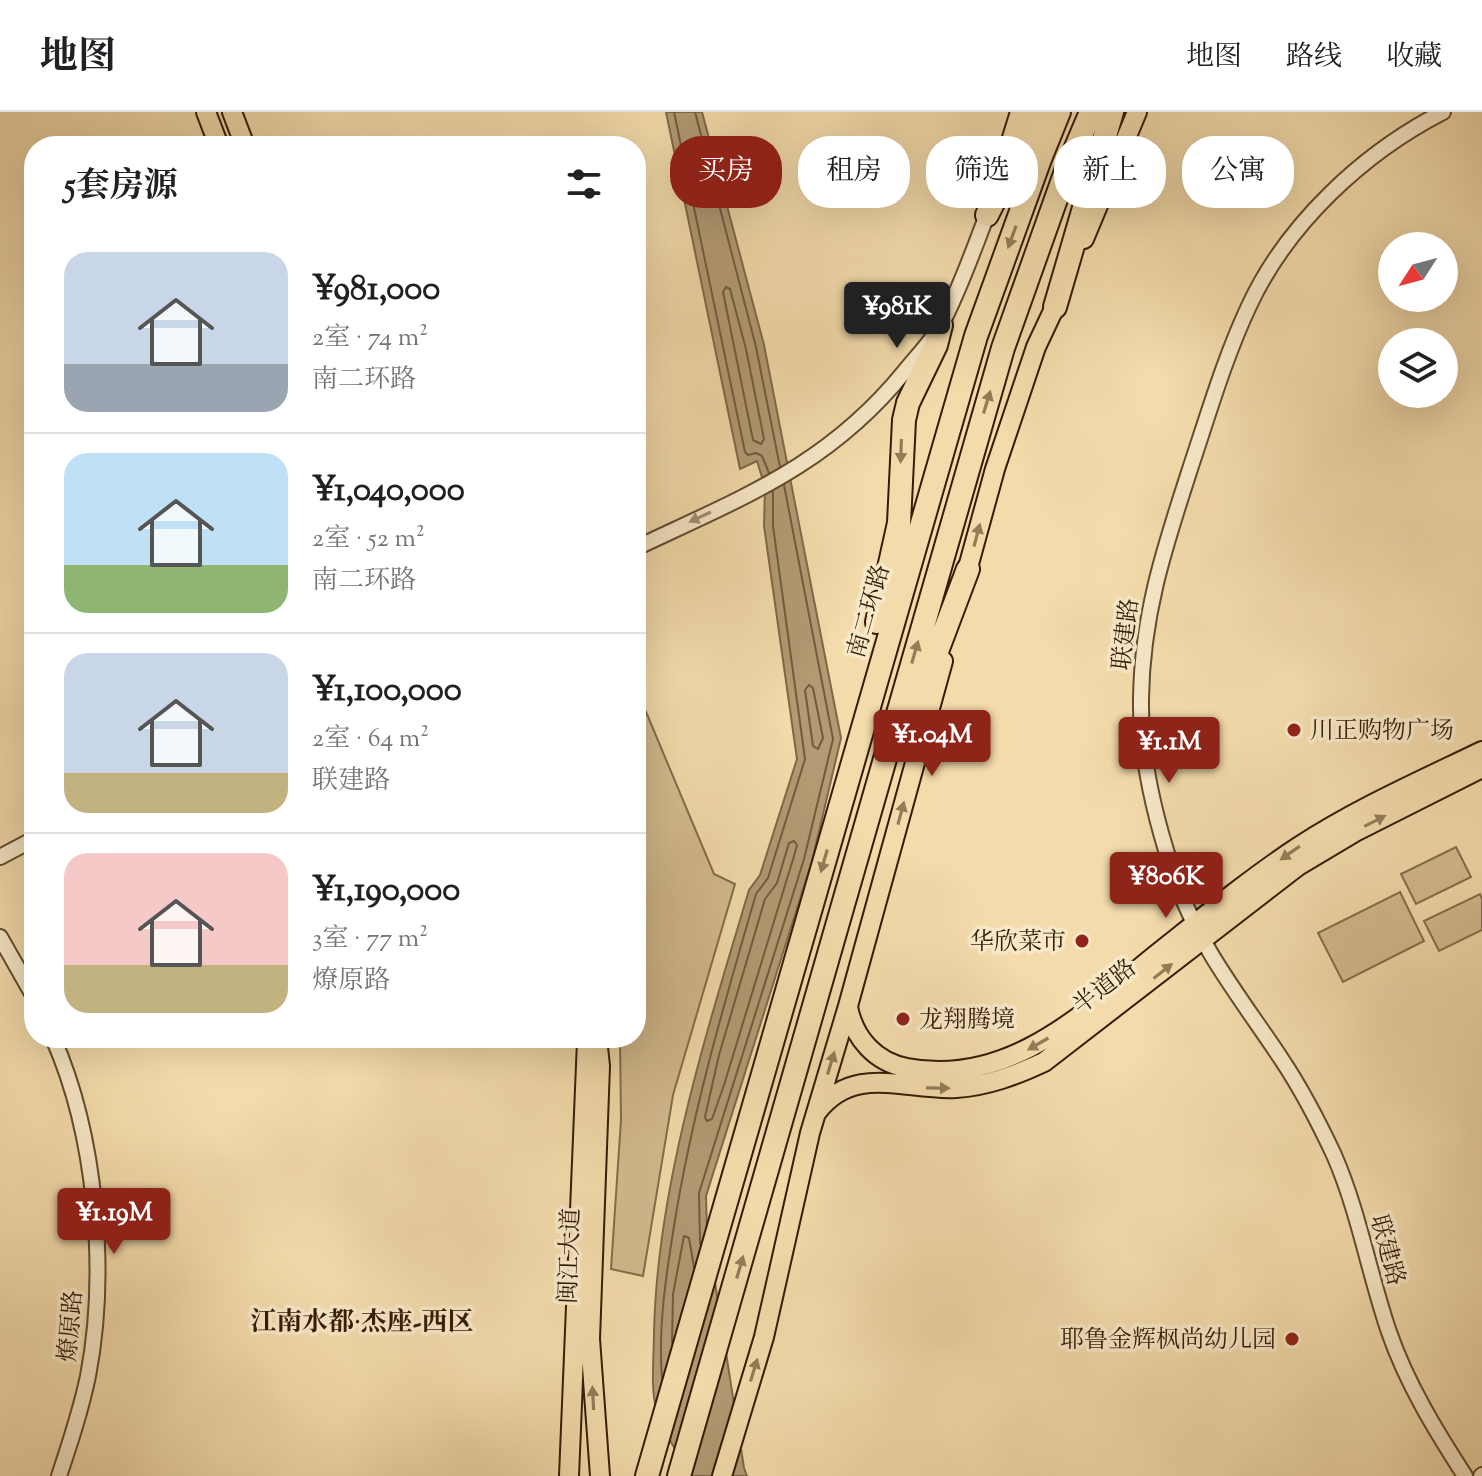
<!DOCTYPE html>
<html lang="zh">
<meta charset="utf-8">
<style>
:root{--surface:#fff;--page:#f2f2f2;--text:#202124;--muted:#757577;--line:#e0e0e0;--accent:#8f2418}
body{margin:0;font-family:"Sorts Mill Goudy","Noto Serif SC",serif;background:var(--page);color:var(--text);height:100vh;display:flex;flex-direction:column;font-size:30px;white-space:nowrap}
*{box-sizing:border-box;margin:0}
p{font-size:26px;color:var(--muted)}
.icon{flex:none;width:44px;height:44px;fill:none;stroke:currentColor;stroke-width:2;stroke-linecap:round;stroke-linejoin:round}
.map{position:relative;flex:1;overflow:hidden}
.side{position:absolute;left:24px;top:24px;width:622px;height:912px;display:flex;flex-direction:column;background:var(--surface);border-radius:32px;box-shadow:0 8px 32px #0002}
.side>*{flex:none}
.banner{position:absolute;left:670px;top:24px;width:692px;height:72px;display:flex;gap:16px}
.needle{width:52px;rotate:234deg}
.fabs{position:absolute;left:1378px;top:120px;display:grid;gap:16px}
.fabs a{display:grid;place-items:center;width:80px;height:80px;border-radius:50%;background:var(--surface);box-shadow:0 8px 32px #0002;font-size:40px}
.price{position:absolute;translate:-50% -68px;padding:0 18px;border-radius:8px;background:var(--accent);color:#fff;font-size:26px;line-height:52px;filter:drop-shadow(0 2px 4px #0008)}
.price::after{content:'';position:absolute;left:50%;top:48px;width:24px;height:18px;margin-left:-12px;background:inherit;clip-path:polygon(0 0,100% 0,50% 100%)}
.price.current{background:#222;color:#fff}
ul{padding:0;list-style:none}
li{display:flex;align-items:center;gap:24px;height:200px;padding:0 40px}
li+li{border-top:2px solid var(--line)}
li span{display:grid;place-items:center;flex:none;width:224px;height:160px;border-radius:24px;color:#555}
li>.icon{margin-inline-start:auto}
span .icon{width:96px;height:96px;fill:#fffc;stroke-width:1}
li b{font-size:34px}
h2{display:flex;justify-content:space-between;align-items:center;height:96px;padding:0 40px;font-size:34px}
.pill{padding:0 28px;border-radius:32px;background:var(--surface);box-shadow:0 8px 32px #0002;font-size:28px;line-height:72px}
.pill.current{background:var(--accent);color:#fff}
header{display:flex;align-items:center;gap:48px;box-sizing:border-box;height:112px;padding:0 40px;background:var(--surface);border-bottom:2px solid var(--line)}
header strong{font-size:38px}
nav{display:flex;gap:44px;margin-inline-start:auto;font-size:28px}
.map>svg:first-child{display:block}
.green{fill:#d3bb8f;stroke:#846c4a;stroke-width:2}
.water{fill:#b29a73;stroke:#806847;stroke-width:2}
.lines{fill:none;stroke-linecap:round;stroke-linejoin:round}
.shore{stroke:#745b3c;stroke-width:2}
.minor-casing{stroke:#644c2e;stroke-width:18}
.major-casing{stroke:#351c05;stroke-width:22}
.highway-casing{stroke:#351c05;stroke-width:26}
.minor{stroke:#f7e8c8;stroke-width:14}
.major{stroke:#f3dbab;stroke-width:18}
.highway{stroke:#f3dbab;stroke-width:22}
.oneway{fill:#947c58}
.oneway2{fill:#a08c70}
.poi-dot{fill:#8f2418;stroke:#f7e8c8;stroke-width:3}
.labels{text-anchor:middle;stroke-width:7;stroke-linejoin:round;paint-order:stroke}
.street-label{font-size:24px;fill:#351c05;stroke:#f7e8c8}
.poi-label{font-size:24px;fill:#351c05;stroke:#f7e8c8;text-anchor:start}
.neighbourhood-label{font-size:26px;font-weight:bold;fill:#351c05;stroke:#f7e8c8}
</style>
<header>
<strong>地图</strong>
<nav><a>地图</a><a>路线</a><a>收藏</a></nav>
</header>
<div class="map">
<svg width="1482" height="1364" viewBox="0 0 1482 1364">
<rect width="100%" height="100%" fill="#f3dbab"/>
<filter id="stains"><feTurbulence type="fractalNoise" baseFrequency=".0025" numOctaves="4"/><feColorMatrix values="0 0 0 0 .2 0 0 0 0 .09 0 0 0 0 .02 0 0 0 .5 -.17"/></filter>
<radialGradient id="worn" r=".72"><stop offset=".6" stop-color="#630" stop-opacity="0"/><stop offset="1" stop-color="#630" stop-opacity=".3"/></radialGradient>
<!-- green -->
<path class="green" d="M636,576L714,762L735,772L673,983L643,1164L611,1157L621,1008L620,926H636Z
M1456,735L1471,765L1416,792L1401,762Z
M1400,780L1424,829L1343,870L1318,821Z
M1480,782L1482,787V818L1439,839L1424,809Z"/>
<!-- water -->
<path class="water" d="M666,0H702L764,233L841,626L812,749L706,1084L707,1119L744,1356L747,1364H691C681,1346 662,1319 657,1300C650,1276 654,1246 654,1221C657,1074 707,919 749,778L760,763L797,647L764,414L765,375L757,349L740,357Z"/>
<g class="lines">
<!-- shore -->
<path class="shore" d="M674,0L745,340L748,343L756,341L762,344L769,361
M695,0L756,235L780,355
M726,175L730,177L746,237L764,327L761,332L753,328L723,180Z
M809,573L813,576L823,626L818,637L813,634L805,578Z
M794,729L797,733L794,744L724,973L712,1007L707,1009L705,1005L719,943L765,787L777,771L789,731Z
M700,1132L699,1081L804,747L833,627L784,373
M672,1231L673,1182L684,1124L689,1126L694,1155
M662,1266C658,1215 666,1164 674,1114C692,1001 724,892 756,782L768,766L805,647L773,414V379"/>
<!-- minor casing -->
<g class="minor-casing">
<path id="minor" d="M1443,0C1363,41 1287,112 1249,194C1225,245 1209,300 1191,354C1165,434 1142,502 1141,587C1140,649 1156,711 1176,769C1200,837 1243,889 1282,948C1302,978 1319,1011 1334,1043C1359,1100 1369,1162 1389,1220C1407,1272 1436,1319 1465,1364
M636,436C743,385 828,354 905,259C917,244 933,228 942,211C960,177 973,139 987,103
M0,745L34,727
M0,825L34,885
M53,926C96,1023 108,1160 88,1264C81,1298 70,1331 59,1364
M1481,1364L1482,1363"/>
</g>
<!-- major casing -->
<g class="major-casing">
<path id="major" d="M206,0L219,34
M232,0L245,34
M1002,58L1020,0
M1084,127L1137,0
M964,470L995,357L1036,235L1060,184
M848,895C854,926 875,950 907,956C1007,975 1082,903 1153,845C1201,807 1248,768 1298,735C1356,697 1420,669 1482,639
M597,926L600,954L590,1227L600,1364
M817,1000C854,951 906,979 956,976C988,974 1016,963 1044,950L1298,754L1355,720L1482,656
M569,1364L587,929
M722,1364L764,1225L810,1021L848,894L943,549"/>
</g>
<!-- highway casing -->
<g class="highway-casing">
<path id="highway" d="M987,103L1039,0
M1055,195L1112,0
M877,510L899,411L904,308L908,291L936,233L941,213
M902,624L916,595L968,457
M647,1364L976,224L1040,47L1059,0
M679,1364L1003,236L1066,59L1091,0"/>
</g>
<!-- minor -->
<use href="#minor" class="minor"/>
<!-- major -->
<use href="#major" class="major"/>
<!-- highway -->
<use href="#highway" class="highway"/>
</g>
<!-- one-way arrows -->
<defs><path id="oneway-solid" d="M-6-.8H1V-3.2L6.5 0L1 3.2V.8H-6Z" transform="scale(2)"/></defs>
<g class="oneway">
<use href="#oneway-solid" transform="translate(1012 125) rotate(110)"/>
<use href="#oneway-solid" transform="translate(987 290) rotate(-73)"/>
<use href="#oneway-solid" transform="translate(901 339) rotate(92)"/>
<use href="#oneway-solid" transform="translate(977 423) rotate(-75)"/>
<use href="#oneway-solid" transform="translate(915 540) rotate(-74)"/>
<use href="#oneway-solid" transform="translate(901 701) rotate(-75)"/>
<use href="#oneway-solid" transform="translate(1375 709) rotate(-27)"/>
<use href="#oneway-solid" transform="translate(1290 741) rotate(145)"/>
<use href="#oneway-solid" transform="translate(824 749) rotate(106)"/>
<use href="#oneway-solid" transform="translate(1163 859) rotate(-38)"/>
<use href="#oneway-solid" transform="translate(1038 932) rotate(150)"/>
<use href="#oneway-solid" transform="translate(831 951) rotate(-73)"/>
<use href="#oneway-solid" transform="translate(938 976) rotate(1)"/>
<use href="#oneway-solid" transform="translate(740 1155) rotate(-74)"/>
<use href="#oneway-solid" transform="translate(754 1258) rotate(-73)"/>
<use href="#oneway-solid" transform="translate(593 1286) rotate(-93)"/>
</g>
<use class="oneway2" href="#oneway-solid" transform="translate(700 405) rotate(155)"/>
<!-- markers -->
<g class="poi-dot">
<circle cx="1294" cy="618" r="8"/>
<circle cx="1082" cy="829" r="8"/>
<circle cx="903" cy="907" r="8"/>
<circle cx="1292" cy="1227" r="8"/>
</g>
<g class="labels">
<!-- street labels -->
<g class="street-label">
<text transform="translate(868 499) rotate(-74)" y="8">南二环路</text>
<text transform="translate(1125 522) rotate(-83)" y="8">联建路</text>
<text transform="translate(1104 874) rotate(-38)" y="8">半道路</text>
<text transform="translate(1388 1138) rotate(75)" y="8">联建路</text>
<text transform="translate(569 1144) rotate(-88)" y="8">闽江大道</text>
<text transform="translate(70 1214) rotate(-85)" y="8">燎原路</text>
</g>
<!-- poi labels -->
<g class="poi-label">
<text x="1310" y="626">川正购物广场</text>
<text x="1066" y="837" text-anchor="end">华欣菜市</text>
<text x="919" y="915">龙翔腾境</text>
<text x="1276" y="1235" text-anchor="end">耶鲁金辉枫尚幼儿园</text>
</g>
<!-- neighbourhood labels -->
<g class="neighbourhood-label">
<text x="362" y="1218">江南水都·杰座-西区</text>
</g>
</g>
<rect width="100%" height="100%" filter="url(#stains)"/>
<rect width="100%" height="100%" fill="url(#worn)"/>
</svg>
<div class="fabs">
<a><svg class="needle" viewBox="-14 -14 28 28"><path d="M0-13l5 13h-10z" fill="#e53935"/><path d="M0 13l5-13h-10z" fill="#757577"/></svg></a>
<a><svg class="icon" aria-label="layers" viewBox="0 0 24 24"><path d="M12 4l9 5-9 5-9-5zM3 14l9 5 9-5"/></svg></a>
</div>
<b class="price current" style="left:897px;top:238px">¥981K</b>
<b class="price" style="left:932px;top:666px">¥1.04M</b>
<b class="price" style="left:1169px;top:673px">¥1.1M</b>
<b class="price" style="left:1166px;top:808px">¥806K</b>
<b class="price" style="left:114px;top:1144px">¥1.19M</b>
<div class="banner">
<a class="pill current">买房</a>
<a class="pill">租房</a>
<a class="pill">筛选</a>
<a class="pill">新上</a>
<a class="pill">公寓</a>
</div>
<section class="side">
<h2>5套房源<svg class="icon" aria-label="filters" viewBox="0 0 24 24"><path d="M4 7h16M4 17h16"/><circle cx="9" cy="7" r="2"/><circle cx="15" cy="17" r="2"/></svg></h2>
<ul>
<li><span style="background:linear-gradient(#c9d6e8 70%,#9aa5b1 0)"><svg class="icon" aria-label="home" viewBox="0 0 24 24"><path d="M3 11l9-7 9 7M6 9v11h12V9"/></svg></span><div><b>¥981,000</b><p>2室 · 74 m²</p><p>南二环路</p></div></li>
<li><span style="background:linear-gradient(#bfe0f5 70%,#8fb573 0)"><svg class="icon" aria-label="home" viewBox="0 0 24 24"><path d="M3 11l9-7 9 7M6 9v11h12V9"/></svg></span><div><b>¥1,040,000</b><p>2室 · 52 m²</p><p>南二环路</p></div></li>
<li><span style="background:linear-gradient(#c9d6e8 75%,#c2b280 0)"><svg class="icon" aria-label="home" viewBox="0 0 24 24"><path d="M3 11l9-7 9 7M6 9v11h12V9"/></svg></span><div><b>¥1,100,000</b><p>2室 · 64 m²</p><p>联建路</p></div></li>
<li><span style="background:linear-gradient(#f6c9c9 70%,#c2b280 0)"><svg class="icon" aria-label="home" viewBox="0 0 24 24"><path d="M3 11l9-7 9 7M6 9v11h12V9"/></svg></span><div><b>¥1,190,000</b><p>3室 · 77 m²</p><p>燎原路</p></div></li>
</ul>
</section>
</div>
